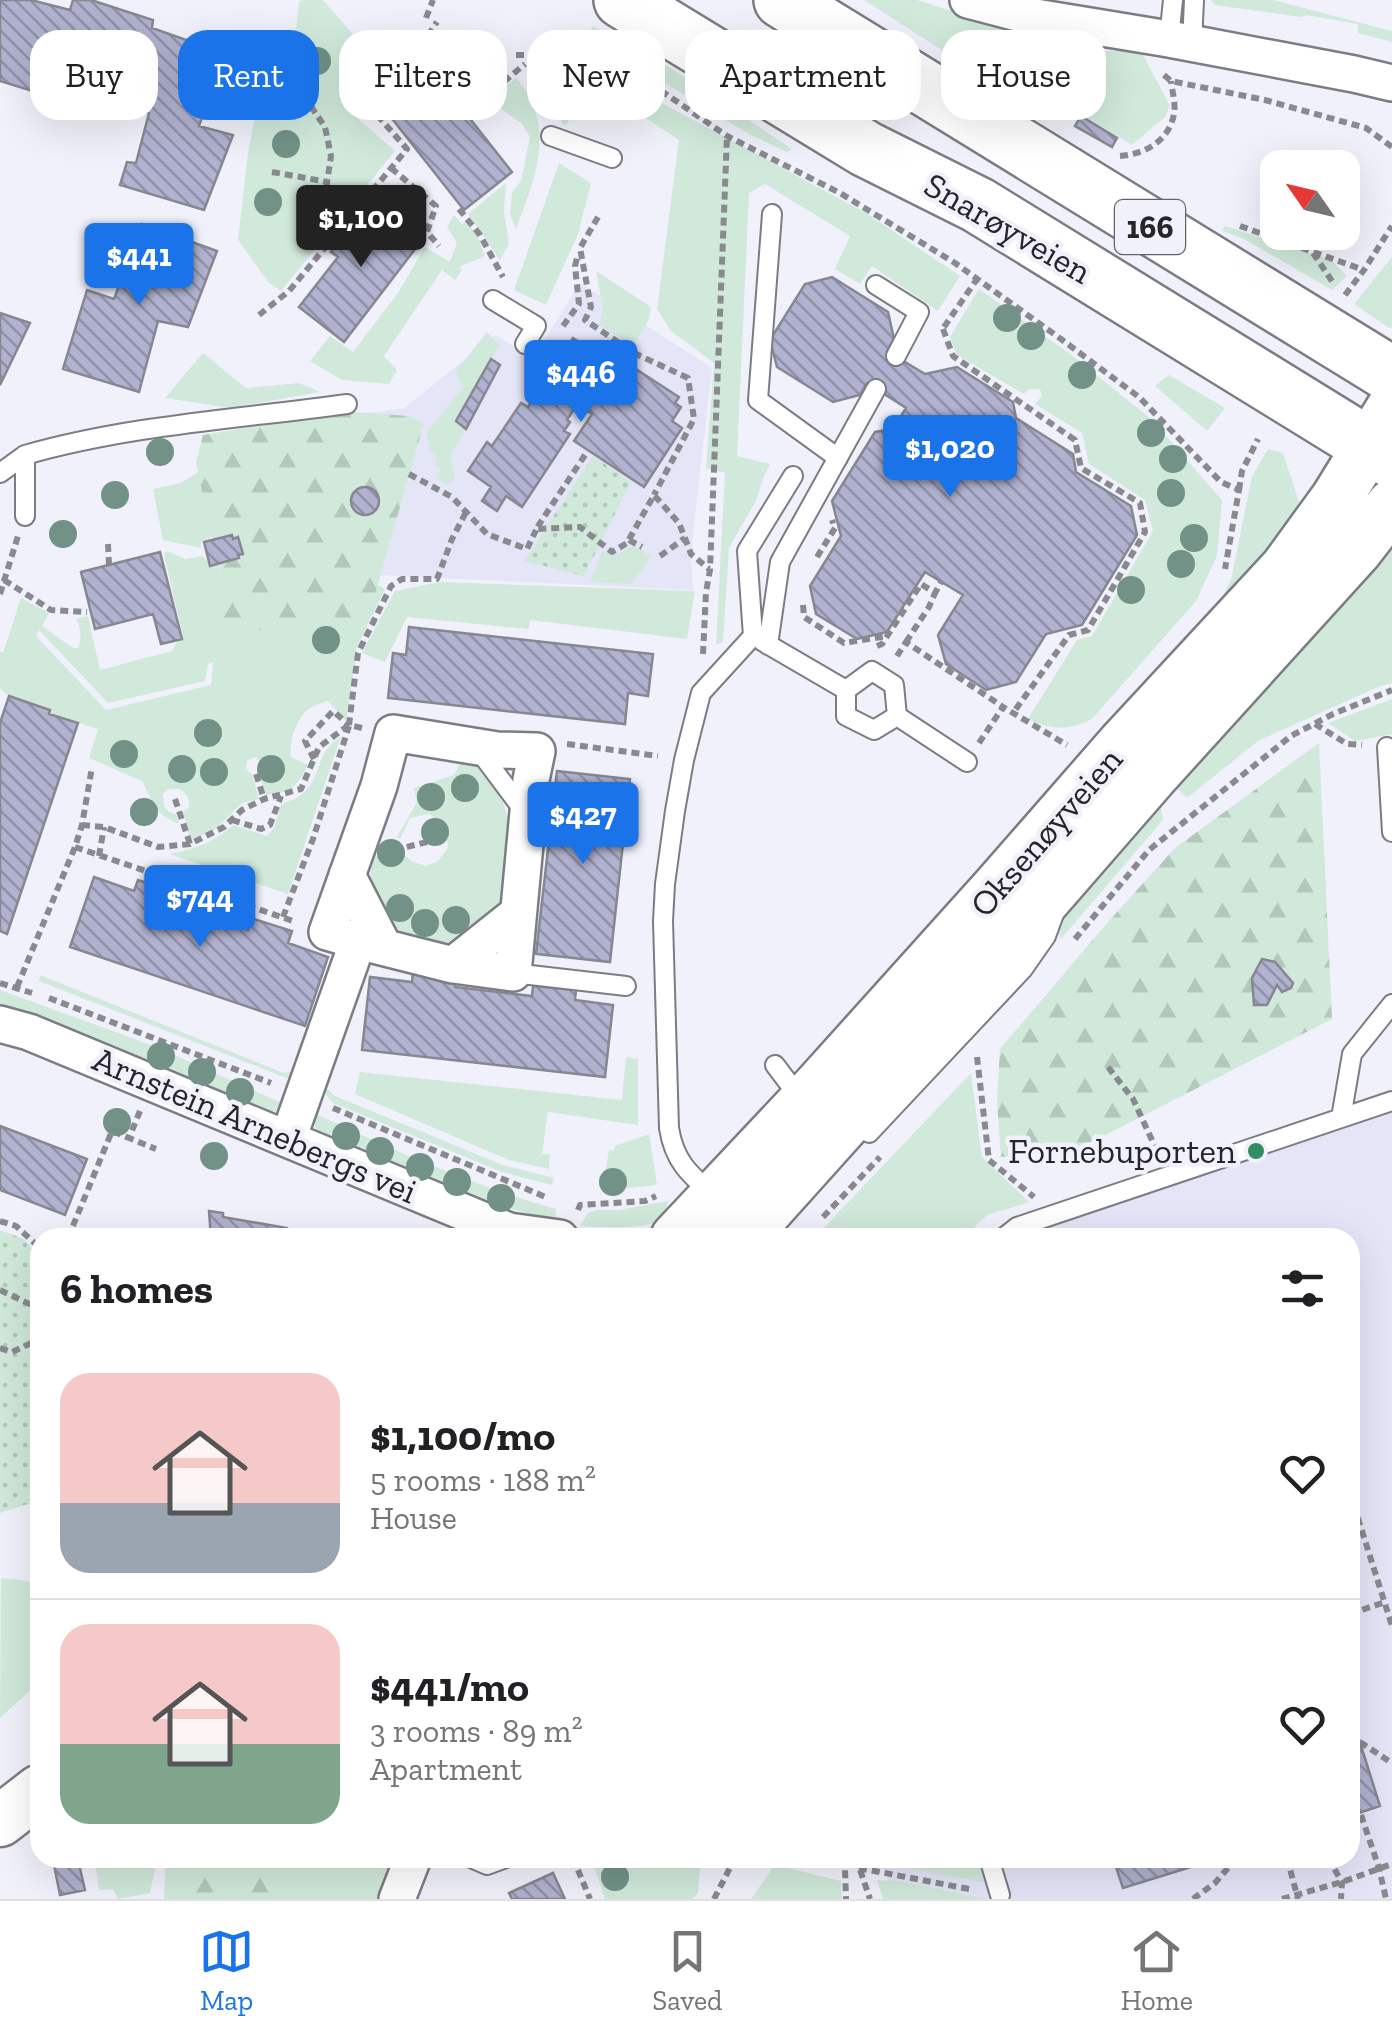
<!DOCTYPE html>
<meta charset="utf-8">
<style>
:root{--surface:#fff;--page:#f2f2f2;--text:#202124;--muted:#757577;--line:#e0e0e0;--accent:#1a73e8}
body{margin:0;font-family:"Zilla Slab",serif;background:var(--page);color:var(--text);height:100vh;display:flex;flex-direction:column;font-size:38px;white-space:nowrap}
*{box-sizing:border-box;margin:0}
p{font-size:32px;color:var(--muted)}
.icon{flex:none;width:55px;height:55px;fill:none;stroke:currentColor;stroke-width:2;stroke-linecap:round;stroke-linejoin:round}
.map{position:relative;flex:1;overflow:hidden}
.details{position:absolute;left:30px;top:1228px;width:1330px;height:640px;display:flex;flex-direction:column;background:var(--surface);border-radius:30px;box-shadow:0 10px 40px #0002}
.details>*{flex:none}
.guide{position:absolute;left:30px;top:30px;width:1332px;height:90px;display:flex;gap:20px}
.needle{width:65px;rotate:304deg}
.buttons{position:absolute;left:1260px;top:150px;display:grid;gap:20px}
.buttons a{display:grid;place-items:center;width:100px;height:100px;border-radius:20px;background:var(--surface);box-shadow:0 10px 40px #0002;font-size:50px}
.price{position:absolute;translate:-50% -85px;padding:0 22px;border-radius:10px;background:var(--accent);color:#fff;font-size:32px;line-height:65px;filter:drop-shadow(0 2px 5px #0008)}
.price::after{content:'';position:absolute;left:50%;top:60px;width:30px;height:22px;margin-left:-15px;background:inherit;clip-path:polygon(0 0,100% 0,50% 100%)}
.price.current{background:#222;color:#fff}
ul{padding:0;list-style:none}
li{display:flex;align-items:center;gap:30px;height:250px;padding:0 30px}
li+li{border-top:2px solid var(--line)}
li span{display:grid;place-items:center;flex:none;width:280px;height:200px;border-radius:30px;color:#555}
li>.icon{margin-inline-start:auto}
span .icon{width:120px;height:120px;fill:#fffc;stroke-width:1}
li b{font-size:42px}
h2{display:flex;justify-content:space-between;align-items:center;height:120px;padding:0 30px;font-size:42px}
.tag{padding:0 35px;border-radius:30px;background:var(--surface);box-shadow:0 10px 40px #0002;font-size:35px;line-height:90px}
.tag.current{background:var(--accent);color:#fff}
.tab-bar{display:flex;justify-content:space-around;align-items:center;height:140px;border-top:2px solid var(--line);background:var(--surface);font-size:28px;color:var(--muted)}
.tab-bar a{display:grid;justify-items:center;gap:5px}
.tab-bar .current{color:var(--accent)}
.map>svg:first-child{display:block}
.built{fill:#e4e5f7}
.green{fill:#d0e9da;fill-rule:evenodd}
.forest{fill:url(#forest-firs)}
.park{fill:url(#park-dots)}
.building{fill:url(#building-back-hatch);stroke:#868790;stroke-width:2.5}
.lines{fill:none;stroke-linecap:round;stroke-linejoin:round}
.lane-casing{stroke:#7c7c85;stroke-width:22}
.street-casing{stroke:#7c7c85;stroke-width:40}
.secondary-casing{stroke:#7c7c85;stroke-width:55}
.primary-casing{stroke:#7c7c85;stroke-width:60}
.path{stroke:#898990;stroke-width:6;stroke-dasharray:8 5;stroke-linecap:butt}
.lane{stroke:#fff;stroke-width:18}
.street{stroke:#fff;stroke-width:35}
.secondary{stroke:#fff;stroke-width:50}
.primary{stroke:#fff;stroke-width:55}
.tree{fill:#729288}
.poi-dot{fill:#348d62;stroke:#f1f1fb;stroke-width:4}
.labels{text-anchor:middle;stroke-width:9;stroke-linejoin:round;paint-order:stroke}
.shield{fill:#f1f1fb;stroke:#636369;stroke-width:2.5}
.shield-label{font-size:32px;font-weight:bold;fill:#26262a}
.street-label{font-size:35px;fill:#26262a;stroke:#f1f1fb}
.poi-label{font-size:35px;fill:#26262a;stroke:#f1f1fb;text-anchor:end}
</style>
<div class="map">
<svg width="1392" height="1899" viewBox="0 0 1392 1899">
<defs>
<pattern id="forest-firs" width="22" height="20" patternUnits="userSpaceOnUse" patternTransform="scale(2.5)"><rect width="22" height="20" fill="#d0e9da"/><path d="M5 1l3.5 6h-7zM16 11l3.5 6h-7z" fill="#b2c8bb"/></pattern>
<pattern id="park-dots" width="8" height="8" patternUnits="userSpaceOnUse" patternTransform="scale(2.5)"><rect width="8" height="8" fill="#d0e9da"/><path d="M2 2h.1M6 6h.1" fill="none" stroke="#b2c8bb" stroke-width="1.8" stroke-linecap="round"/></pattern>
<pattern id="building-back-hatch" width="6" height="6" patternUnits="userSpaceOnUse" patternTransform="scale(2.5)"><rect width="6" height="6" fill="#b0b2cf"/><path d="M-1 5l2 2M0 0l6 6M5-1l2 2" fill="none" stroke="#8f91a8"/></pattern>
</defs>
<rect width="100%" height="100%" fill="#f1f1fb"/>
<!-- built -->
<path class="built" d="M580,283L712,368L691,553L693,590L248,569L210,438L404,408L496,335L533,359Z
M1392,1112V1899H895L880,1858H1350V1238L986,1237L992,1230Z"/>
<!-- green -->
<path class="green" d="M302,0H323L358,40L363,63L361,81L356,98L345,107L395,151L281,291L269,283L238,240L248,153L266,61L296,29L299,2Z
M864,0H917L1012,30L1096,51H1141L1170,106L1165,117L1132,145L1005,68L993,83Z
M1211,0H1273L1392,31V42L1358,33V24L1306,15L1301,17L1215,5Z
M593,26L669,67L792,149L787,152L749,134L587,36Z
M434,38C461,46 485,55 507,72L488,90L482,77L457,70L449,51L434,46L425,48Z
M593,66L599,71L566,125L562,123L547,69Z
M516,78C558,126 535,178 516,229L510,215L512,192L521,181L530,137L522,124L489,100Z
M621,81L866,213L960,276L938,311L872,266L860,284L835,269L850,236L765,184L749,193L737,456L770,464L762,481L757,499L729,548L723,642L716,645L725,473L706,468L714,363L671,331L657,309L679,140L610,94Z
M559,163L591,183L578,234L546,305L514,290Z
M506,183L504,212L509,244L500,260L468,214Z
M454,215L462,224L466,221L478,237L485,256L459,267L462,270L455,280L442,270L384,356L397,370L389,384L342,380L310,361L330,336L353,352L398,293L425,247L450,262L457,243L447,227Z
M1225,226L1331,260L1347,276L1332,290L1244,239L1222,231Z
M1392,257V327L1389,328L1354,304Z
M596,271L651,307L649,319L634,346L599,325L603,309Z
M979,289L1077,359L1151,419L1222,500L1217,556L1196,601L1092,719C1070,731 1050,730 1028,719L1077,640L1092,636L1153,531L1145,500L1089,464L1082,433L1035,404L1042,396L1040,389H1029L1024,394L957,355L950,337Z
M487,332L500,345L456,421L466,429L450,456L455,479L446,485L436,478L441,469L435,464L437,457L430,452L427,432L463,387L455,372Z
M203,353L246,388L299,383L320,392L231,408L165,398Z
M1169,375L1225,408L1207,431L1155,386Z
M1268,449L1283,453L1299,502L1267,564L1216,609L1231,580L1252,476Z
M214,462L220,534L201,541V548L163,540L153,489L181,483Z
M1392,536V683L1378,687L1258,741L1187,798L1166,778Z
M633,545L651,556L632,584L590,582L602,552L616,555Z
M167,551L186,559L203,556L211,566L221,565L217,651C245,632 284,620 318,616L345,567L385,589L354,653L355,663L346,721L328,701C322,703 316,704 310,708C297,717 288,742 291,757L308,765C294,790 294,791 265,795L259,772L262,763L256,757L247,760L246,769L252,774L259,799L242,803L214,830L190,840L183,811L189,808C190,798 188,795 180,789H168L163,794L164,806L169,812L176,814L179,823H175L157,811L142,781L89,758L98,729L49,714L50,710L9,696L0,688V652L3,653L21,598L49,613L42,626L73,648H78C82,638 81,627 76,619L88,616L100,670L172,651L176,643L183,637L164,554ZM39,630L108,703L205,681L208,664L213,662L211,685L106,710L36,636Z
M440,582L695,591L687,639L530,620L529,629L407,617L385,662L362,653L395,591Z
M1392,699V734L1355,741L1328,723Z
M341,736L288,894L169,854C194,849 213,843 233,825L267,836L274,828L281,805C288,801 297,799 303,793C323,776 313,755 341,736Z
M463,758L476,764L493,782L504,805L511,832L505,901L490,927L442,951C416,941 379,929 373,897C370,884 371,869 371,855L390,858V854L405,855L411,861L425,866L437,862L448,848C447,830 444,824 429,814L410,818L400,839L397,837L417,802L414,788L454,775Z
M1158,792L1163,820L1061,939L1049,912Z
M40,975L284,1073L293,1071L289,1079L39,981Z
M0,990L154,1046L282,1103L281,1109L265,1115L104,1044L0,1008Z
M626,1057L638,1059V1125L548,1112L542,1154H550L549,1169L509,1160L355,1094L360,1072L622,1100Z
M971,1073L982,1157L1029,1202L987,1215L964,1237H815Z
M321,1083L335,1096L503,1165L554,1178L552,1185L502,1172L333,1103L320,1088Z
M314,1113C393,1150 472,1185 556,1209L555,1221L502,1206L319,1135L313,1123Z
M649,1134L657,1185L602,1191L609,1150L614,1151L615,1146Z
M668,1201L664,1219C637,1231 609,1227 580,1226L588,1213L596,1210H619Z
M1,1578L22,1580L40,1586V1681L0,1718Z
M130,1858H157L150,1893L118,1899L113,1889L99,1890L96,1868Z
M309,1858H402L384,1899H306V1864Z
M591,1858H701L698,1893L692,1899H605Z
M869,1858H976L984,1882L870,1861Z
M775,1865L841,1881L842,1899H751Z
M877,1880L900,1881L987,1899H883Z"/>
<!-- forest -->
<path class="forest" d="M344,411L408,416L424,423L364,633L322,610L318,616C284,620 244,632 216,652L221,565L208,519L196,463L203,435Z
M1319,743L1332,1019L1080,1148L1001,1157L997,1102L1000,1049L1108,922L1175,848Z
M166,1858H309L306,1864V1899H164Z"/>
<!-- park -->
<path class="park" d="M593,456L631,482L584,576L524,561Z
M0,1230L24,1239L40,1259V1507L34,1502L0,1513Z"/>
<!-- building -->
<path class="building" d="M0,0H31L70,10L73,0H91L153,20L152,28L229,55L223,78L216,77L199,126L233,135L204,210L120,185L127,162L136,163L149,113L95,95L96,84L85,80L80,91L46,83L42,94L0,81Z
M419,54L512,172L464,210L371,92Z
M1012,74L1049,96L1043,105L1007,83Z
M1081,116L1117,138L1112,147L1075,126Z
M367,204L376,211L380,206L383,208L386,206L397,214L394,217L399,221L406,220L420,231L422,240L344,342L299,307L338,257L331,252L340,239L343,241L352,229L348,226Z
M142,224L217,251L188,327L158,321L139,392L63,369L87,290L114,299Z
M832,277L888,312L894,339L887,351L925,374L957,367L1013,402L1016,418L1073,454L1076,472L1131,506L1137,535L1082,625L1046,634L1016,682L986,690L946,664L938,635L963,595L925,572L887,632L857,639L816,614L810,586L841,536L832,501L875,432L893,429L906,408L867,383L860,395L833,402L777,367L770,340L805,284Z
M0,313L30,323L0,385Z
M573,338L621,368L625,362L679,397L675,403L681,407L672,421L682,428L644,487L574,441L592,414L577,404L567,420L570,422L564,431L570,434L522,507L506,496L497,511L482,501L491,487L468,471L487,442L492,446L521,403L528,407Z
M491,359L500,365L466,429L456,421Z
M351 501a14 14 0 1 1 28 0a14 14 0 1 1-28 0Z
M232,535L233,539L238,537L243,554L238,555L239,558L210,566L204,542Z
M160,552L182,639L161,644L153,614L95,629L81,572Z
M409,627L653,654L648,696L628,693L625,724L388,698L393,653L406,655Z
M9,696L50,710L49,714L78,723L7,934L0,931V723Z
M557,771L630,779L610,962L536,954Z
M94,877L134,891L138,880L178,893L174,905L248,930L251,918L292,931L288,943L328,957L305,1026L70,947Z
M1262,959L1275,962L1293,983L1291,988L1282,992L1277,985L1267,1005H1254L1252,978Z
M413,972L456,977L455,987L532,996L533,986L576,990L575,1000L613,1005L605,1077L362,1050L370,977L412,982Z
M0,1126L87,1159L65,1215L0,1190Z
M209,1211L223,1213V1217L287,1228L288,1238H211Z
M1350,1711L1380,1806L1350,1816Z
M1113,1858H1220L1123,1888Z
M78,1860L85,1890L60,1895L54,1865Z
M553,1873L565,1899H512L509,1893Z"/>
<g class="lines">
<!-- lane casing -->
<g class="lane-casing">
<path id="lane" d="M1169,39L1173,0
M1192,44L1194,0
M551,136L612,158
M772,214L758,400L838,458
M876,285L919,312L896,356
M493,300L536,326L525,344
M0,473L25,455
M25,516V455C130,425 239,419 347,404
M762,641L846,690V716L874,730L897,716L967,762
M768,645L780,562L876,389
M846,690L872,671L894,685L897,716
M1387,747L1392,832
M477,748L524,811
M513,973L626,986
M775,1065L800,1098
M1341,1118L1352,1054L1392,1004
M869,1133L1023,969L1046,936L1054,914
M712,1194C688,1173 674,1160 669,1128L663,921L665,884L675,811L684,760L701,693L753,636L747,551L793,476
M1003,1238L1017,1227L1392,1101
M471,1858L487,1865L506,1858
M989,1858L1000,1895"/>
</g>
<!-- street casing -->
<g class="street-casing">
<path id="street" d="M968,0L1029,16L1169,39L1354,74L1392,83
M347,875L384,947
M453,965L517,914
M0,1024L29,1032L509,1231
M288,1139L358,941L327,932L379,786L393,733L497,750L537,751L531,780L513,973L453,965L358,941
M517,1238L509,1231L560,1238
M397,1899L413,1858"/>
</g>
<!-- secondary casing -->
<g class="secondary-casing">
<path id="secondary" d="M676,1238L818,1087L998,887L1122,745L1285,569L1336,499L1392,408
M742,1238L1006,944L1153,775L1356,551L1392,505
M0,1821L40,1790"/>
</g>
<!-- primary casing -->
<g class="primary-casing">
<path id="primary" d="M622,0L866,149L978,205L1392,460
M782,0L1392,375"/>
</g>
<!-- path -->
<path class="path" d="M426,18L433,0
M516,55H609L727,136L840,193L955,263L1061,339L1139,397L1221,482L1239,490L1225,569
M289,74L325,127L331,156L321,222L334,236
M1164,75L1171,81L1265,100L1366,128L1392,147
M474,107L525,64
M1120,156C1145,154 1169,141 1174,114C1176,104 1172,90 1171,81
M391,168L436,206L427,232L439,246
M272,172L328,182
M459,209L480,235L503,277
M598,217L580,248L591,307L585,320L634,353L688,378L694,419L654,495
M1240,226L1364,270
M1313,253L1334,284
M1345,295L1364,270L1392,226
M259,315L289,291L407,149L363,99C366,73 375,66 395,50C423,54 422,43 437,22
M563,326L579,304L575,266L578,254
M944,327L977,279
M943,329L953,356L1075,440L1081,468L1140,503L1145,532L1088,630L1069,635L1013,713
M585,455L536,529L580,527L612,552L627,543L654,495L679,523L691,554L709,569
M409,474L452,497L487,534L527,549L536,530
M1239,490L1242,471L1258,439
M629,540L642,547
M108,544L109,565
M660,556L685,538
M817,557L835,528L832,520
M4,580L51,610L87,612
M0,594L18,536
M803,605L804,617L844,643L887,636
M906,642L929,607L935,593
M877,646L882,644L921,584L935,593L941,582
M703,654L706,592L710,570L727,136
M897,656L906,642L1003,707
M1315,724L1347,744L1362,745
M362,728L349,725L358,653L391,586L402,579H437L452,539L466,512
M979,743L1003,707L1067,745
M567,744L658,756
M314,759L305,741L333,711L348,724
M256,774L264,799
M175,799L190,844
M232,820L261,829L270,825L281,796
M82,825L104,827L158,847L190,844L224,827L242,810L264,799L301,789L319,747L349,725
M75,847L296,922
M394,847L402,848L427,842
M99,856L104,827
M283,917L313,839L349,726
M1075,939L1149,850L1291,736L1333,714L1392,690
M0,983L32,993
M17,987L75,847L82,825L92,767
M49,998L271,1083
M977,1057L989,1160L1034,1197
M1108,1067L1133,1099L1158,1153
M333,1108L548,1198
M140,1111L129,1138L156,1149
M578,1210L580,1205L645,1201L656,1196
M823,1217L880,1157
M0,1221L16,1226L40,1248
M68,1238L112,1131L129,1138
M0,1290L40,1309
M0,1348L12,1352L40,1339
M1350,1493L1392,1626
M1350,1614L1385,1602
M1360,1742L1392,1763
M1361,1815L1379,1868L1386,1899
M573,1858L590,1899
M841,1858L845,1868L846,1899
M856,1858L870,1899
M1287,1858L1298,1899
M1328,1858L1342,1882L1341,1899
M859,1868L974,1890
M714,1899L735,1858
M1193,1899L1215,1883L1234,1861L1247,1858
M1282,1899L1342,1882L1392,1864"/>
<!-- lane -->
<use href="#lane" class="lane"/>
<!-- street -->
<use href="#street" class="street"/>
<!-- secondary -->
<use href="#secondary" class="secondary"/>
<!-- primary -->
<use href="#primary" class="primary"/>
</g>
<!-- trees -->
<g class="tree">
<circle cx="317" cy="61" r="14"/>
<circle cx="567" cy="83" r="14"/>
<circle cx="286" cy="144" r="14"/>
<circle cx="268" cy="202" r="14"/>
<circle cx="316" cy="210" r="14"/>
<circle cx="1007" cy="318" r="14"/>
<circle cx="1031" cy="336" r="14"/>
<circle cx="1082" cy="375" r="14"/>
<circle cx="1151" cy="433" r="14"/>
<circle cx="160" cy="452" r="14"/>
<circle cx="1173" cy="459" r="14"/>
<circle cx="1171" cy="493" r="14"/>
<circle cx="115" cy="495" r="14"/>
<circle cx="63" cy="534" r="14"/>
<circle cx="1194" cy="538" r="14"/>
<circle cx="1181" cy="564" r="14"/>
<circle cx="1131" cy="590" r="14"/>
<circle cx="326" cy="640" r="14"/>
<circle cx="208" cy="733" r="14"/>
<circle cx="124" cy="754" r="14"/>
<circle cx="182" cy="769" r="14"/>
<circle cx="271" cy="769" r="14"/>
<circle cx="214" cy="772" r="14"/>
<circle cx="465" cy="788" r="14"/>
<circle cx="431" cy="797" r="14"/>
<circle cx="144" cy="812" r="14"/>
<circle cx="435" cy="832" r="14"/>
<circle cx="391" cy="853" r="14"/>
<circle cx="400" cy="908" r="14"/>
<circle cx="456" cy="920" r="14"/>
<circle cx="425" cy="923" r="14"/>
<circle cx="161" cy="1056" r="14"/>
<circle cx="202" cy="1072" r="14"/>
<circle cx="240" cy="1092" r="14"/>
<circle cx="117" cy="1122" r="14"/>
<circle cx="346" cy="1136" r="14"/>
<circle cx="380" cy="1151" r="14"/>
<circle cx="214" cy="1156" r="14"/>
<circle cx="420" cy="1167" r="14"/>
<circle cx="457" cy="1182" r="14"/>
<circle cx="613" cy="1182" r="14"/>
<circle cx="501" cy="1198" r="14"/>
<circle cx="615" cy="1877" r="14"/>
</g>
<!-- markers -->
<circle class="poi-dot" cx="1256" cy="1151" r="10"/>
<g class="labels">
<!-- shield labels -->
<rect class="shield" x="1115" y="200" width="70" height="54" rx="8"/>
<g class="shield-label">
<text x="1150" y="238">166</text>
</g>
<!-- street labels -->
<g class="street-label">
<text transform="translate(1008 228) rotate(30)" y="12">Snarøyveien</text>
<text transform="translate(1046 832) rotate(-49)" y="12">Oksenøyveien</text>
<text transform="translate(255 1125) rotate(23)" y="12">Arnstein Arnebergs vei</text>
</g>
<!-- poi labels -->
<g class="poi-label">
<text x="1236" y="1163">Fornebuporten</text>
</g>
</g>
</svg>
<div class="buttons">
<a><svg class="needle" viewBox="-14 -14 28 28"><path d="M0-13l5 13h-10z" fill="#e53935"/><path d="M0 13l5-13h-10z" fill="#757577"/></svg></a>
</div>
<b class="price current" style="left:361px;top:270px">$1,100</b>
<b class="price" style="left:139px;top:308px">$441</b>
<b class="price" style="left:581px;top:425px">$446</b>
<b class="price" style="left:950px;top:500px">$1,020</b>
<b class="price" style="left:583px;top:867px">$427</b>
<b class="price" style="left:200px;top:950px">$744</b>
<div class="guide">
<a class="tag">Buy</a>
<a class="tag current">Rent</a>
<a class="tag">Filters</a>
<a class="tag">New</a>
<a class="tag">Apartment</a>
<a class="tag">House</a>
</div>
<section class="details">
<h2>6 homes<svg class="icon" aria-label="filters" viewBox="0 0 24 24"><path d="M4 7h16M4 17h16"/><circle cx="9" cy="7" r="2"/><circle cx="15" cy="17" r="2"/></svg></h2>
<ul>
<li><span style="background:linear-gradient(#f6c9c9 65%,#9aa5b1 0)"><svg class="icon" aria-label="home" viewBox="0 0 24 24"><path d="M3 11l9-7 9 7M6 9v11h12V9"/></svg></span><div><b>$1,100/mo</b><p>5 rooms · 188 m²</p><p>House</p></div><svg class="icon" aria-label="heart" viewBox="0 0 24 24"><path d="M12 20l-8-8c-3-5 5-10 8-4 3-6 11-1 8 4z"/></svg></li>
<li><span style="background:linear-gradient(#f6c9c9 60%,#7fa58c 0)"><svg class="icon" aria-label="home" viewBox="0 0 24 24"><path d="M3 11l9-7 9 7M6 9v11h12V9"/></svg></span><div><b>$441/mo</b><p>3 rooms · 89 m²</p><p>Apartment</p></div><svg class="icon" aria-label="heart" viewBox="0 0 24 24"><path d="M12 20l-8-8c-3-5 5-10 8-4 3-6 11-1 8 4z"/></svg></li>
</ul>
</section>
</div>
<nav class="tab-bar">
<a class="current"><svg class="icon" aria-label="map" viewBox="0 0 24 24"><path d="M3 6l6-2 6 2 6-2v14l-6 2-6-2-6 2zM9 4v14M15 6v14"/></svg>Map</a>
<a><svg class="icon" aria-label="saved" viewBox="0 0 24 24"><path d="M7 4h10v16l-5-4-5 4z"/></svg>Saved</a>
<a><svg class="icon" aria-label="home" viewBox="0 0 24 24"><path d="M3 11l9-7 9 7M6 9v11h12V9"/></svg>Home</a>
</nav>
